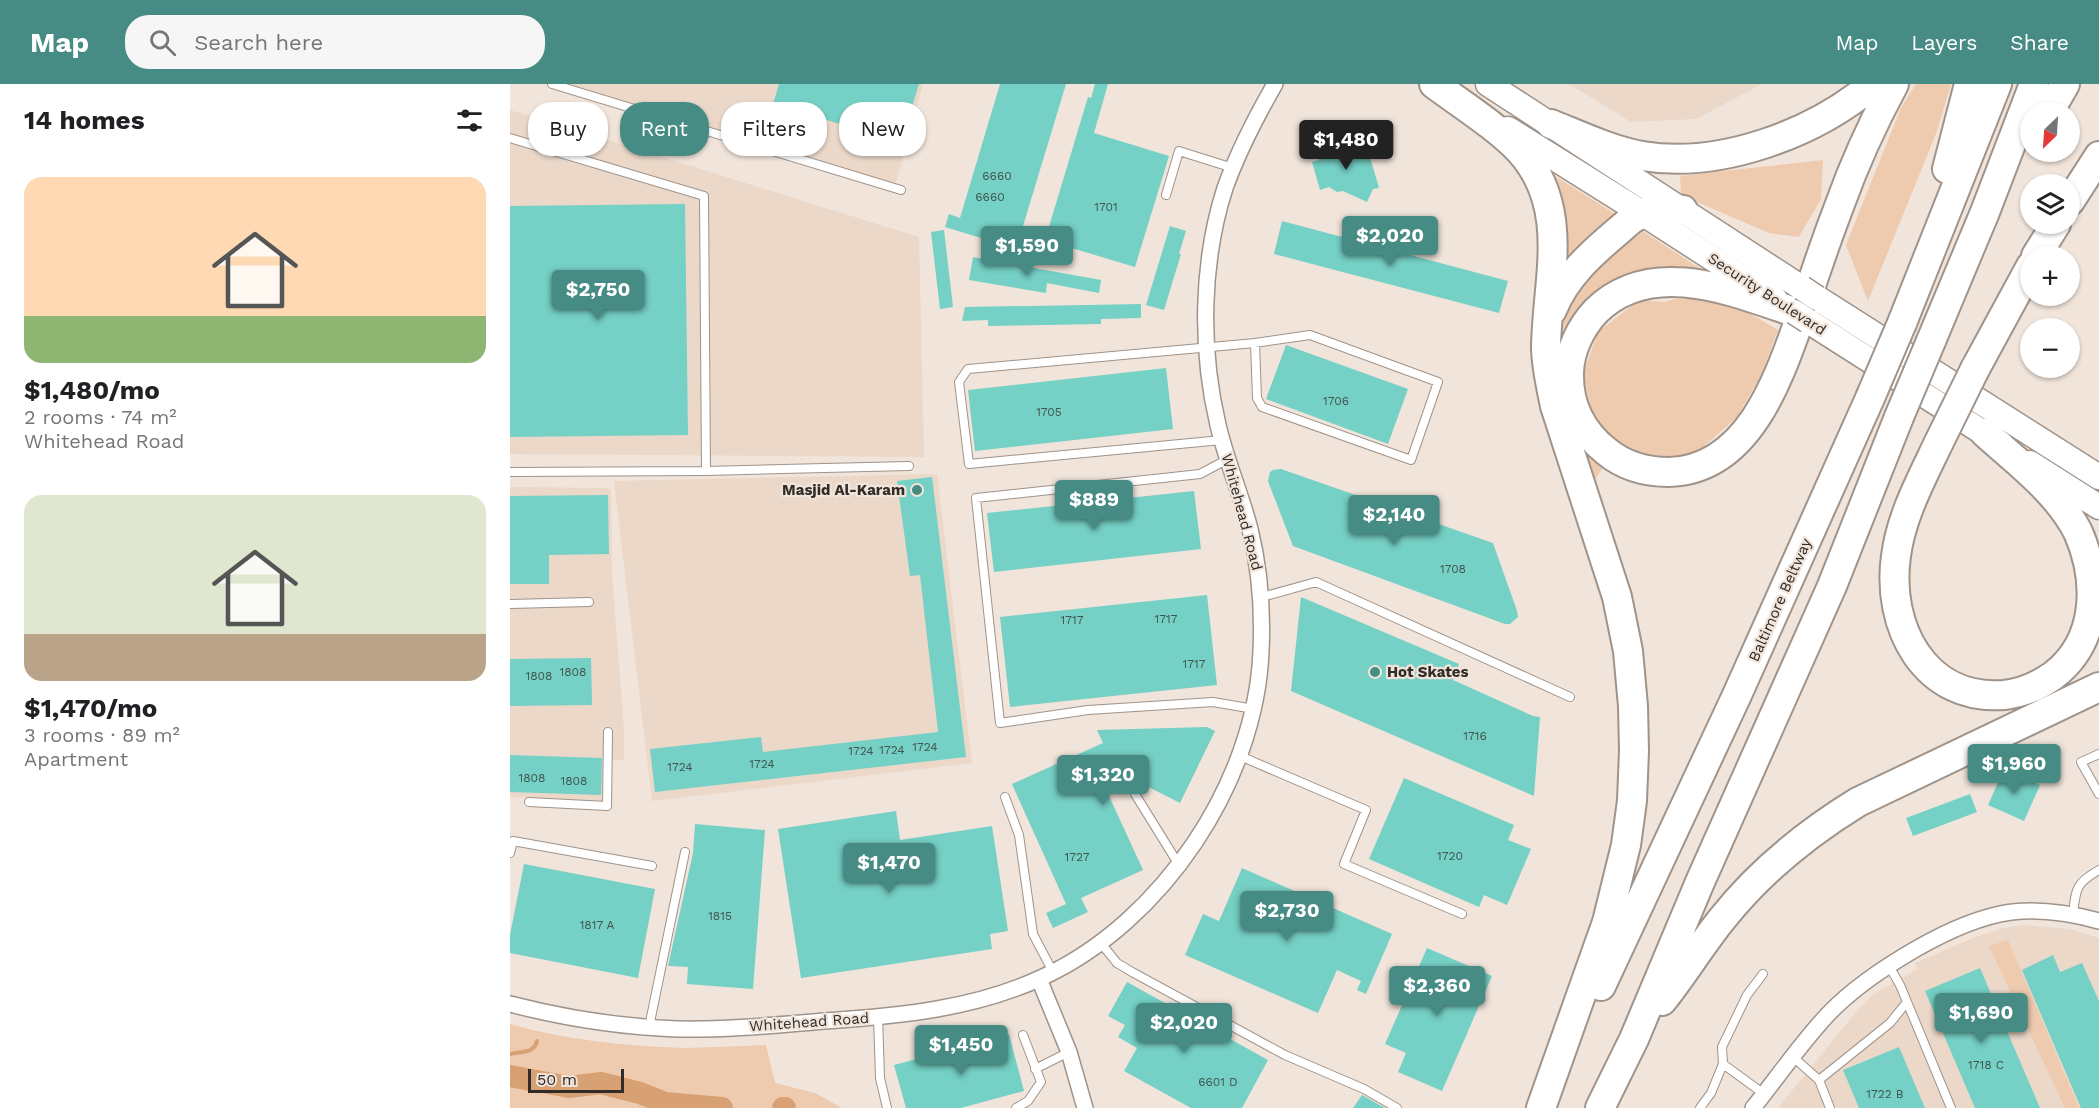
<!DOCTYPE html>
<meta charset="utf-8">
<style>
:root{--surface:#fff;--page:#f6f6f6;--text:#202124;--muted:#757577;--accent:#468c84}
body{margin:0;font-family:"Work Sans",sans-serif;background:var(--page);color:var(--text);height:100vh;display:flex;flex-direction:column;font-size:22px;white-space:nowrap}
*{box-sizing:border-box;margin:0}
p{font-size:20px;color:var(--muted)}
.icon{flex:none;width:33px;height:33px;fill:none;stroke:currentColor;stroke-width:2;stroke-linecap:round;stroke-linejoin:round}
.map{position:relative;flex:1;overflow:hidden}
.drawer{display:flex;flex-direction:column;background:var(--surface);width:510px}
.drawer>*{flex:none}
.top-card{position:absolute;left:18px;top:18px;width:570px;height:54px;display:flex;gap:12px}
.needle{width:39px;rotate:205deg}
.controls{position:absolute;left:1510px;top:18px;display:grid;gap:12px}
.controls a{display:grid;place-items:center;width:60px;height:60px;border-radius:50%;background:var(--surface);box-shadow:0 2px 4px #0004;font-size:30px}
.scale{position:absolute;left:18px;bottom:15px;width:96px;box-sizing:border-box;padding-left:6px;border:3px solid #312c28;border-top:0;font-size:16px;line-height:21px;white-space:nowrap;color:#312c28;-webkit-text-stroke:4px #f1e4da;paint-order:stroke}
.price{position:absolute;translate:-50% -51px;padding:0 14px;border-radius:6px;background:var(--accent);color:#fff;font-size:20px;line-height:39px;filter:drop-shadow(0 2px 3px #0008)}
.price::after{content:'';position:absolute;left:50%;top:36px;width:18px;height:14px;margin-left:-9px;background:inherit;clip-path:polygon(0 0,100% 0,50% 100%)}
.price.on{background:#222;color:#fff}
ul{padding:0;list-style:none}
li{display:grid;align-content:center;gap:12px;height:318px;padding:0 24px}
li span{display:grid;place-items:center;height:186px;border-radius:18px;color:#555}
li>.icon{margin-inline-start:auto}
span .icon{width:108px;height:108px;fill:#fffc;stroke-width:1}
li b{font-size:26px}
h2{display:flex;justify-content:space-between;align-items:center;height:72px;padding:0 24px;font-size:26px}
.chip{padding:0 21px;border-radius:24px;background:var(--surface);box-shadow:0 2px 4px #0004;font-size:21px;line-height:54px}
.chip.on{background:var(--accent);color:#fff}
header{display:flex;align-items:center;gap:36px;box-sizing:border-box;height:84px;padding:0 30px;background:var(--accent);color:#fff}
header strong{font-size:28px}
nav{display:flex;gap:33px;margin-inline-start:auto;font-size:21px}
.search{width:420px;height:54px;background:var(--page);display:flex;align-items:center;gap:15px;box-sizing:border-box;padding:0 21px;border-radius:24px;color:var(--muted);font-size:22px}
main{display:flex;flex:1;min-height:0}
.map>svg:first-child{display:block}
.built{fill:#ebd8c9}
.green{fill:#eecaae}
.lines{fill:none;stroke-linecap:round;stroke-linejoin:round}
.stream{stroke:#d8a174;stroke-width:4}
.river{stroke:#d8a174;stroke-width:22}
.building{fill:#75d0c5}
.lane-casing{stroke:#9f938a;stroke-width:10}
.street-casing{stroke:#9f938a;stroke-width:18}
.primary-casing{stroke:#9f938a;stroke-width:27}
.highway-casing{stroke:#9f938a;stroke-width:32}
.lane{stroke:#fff;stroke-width:8}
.street{stroke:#fff;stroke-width:15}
.primary{stroke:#fff;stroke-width:24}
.highway{stroke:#fff;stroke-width:28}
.primary-bridge-casing{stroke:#9f938a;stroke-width:27;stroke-linecap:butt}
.highway-bridge-casing{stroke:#9f938a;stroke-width:32;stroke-linecap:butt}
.primary-bridge{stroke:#fff;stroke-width:24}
.highway-bridge{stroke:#fff;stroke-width:28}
.poi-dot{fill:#468c84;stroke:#f1e4da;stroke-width:2}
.labels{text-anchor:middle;stroke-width:4.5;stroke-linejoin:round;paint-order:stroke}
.number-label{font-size:12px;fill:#42554f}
.street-label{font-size:15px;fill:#312c28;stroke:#f1e4da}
.poi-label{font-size:15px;font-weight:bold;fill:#312c28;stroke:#f1e4da;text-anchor:end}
</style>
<header>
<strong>Map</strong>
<div class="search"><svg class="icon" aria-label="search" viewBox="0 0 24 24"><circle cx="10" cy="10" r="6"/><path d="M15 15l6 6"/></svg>Search here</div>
<nav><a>Map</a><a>Layers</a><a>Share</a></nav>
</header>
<main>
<section class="drawer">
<h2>14 homes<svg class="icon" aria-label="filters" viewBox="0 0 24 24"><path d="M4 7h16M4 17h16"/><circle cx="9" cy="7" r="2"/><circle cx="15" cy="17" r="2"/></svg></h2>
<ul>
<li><span style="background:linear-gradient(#ffd9b3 75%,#8fb573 0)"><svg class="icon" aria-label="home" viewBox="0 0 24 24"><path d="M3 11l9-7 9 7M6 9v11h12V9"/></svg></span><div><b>$1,480/mo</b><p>2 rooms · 74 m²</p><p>Whitehead Road</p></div></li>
<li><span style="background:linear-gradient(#dfe7d0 75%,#b9a48a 0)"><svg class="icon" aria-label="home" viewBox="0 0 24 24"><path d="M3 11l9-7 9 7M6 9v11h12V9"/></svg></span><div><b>$1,470/mo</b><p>3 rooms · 89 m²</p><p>Apartment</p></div></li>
</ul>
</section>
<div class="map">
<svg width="1589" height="1024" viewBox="0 0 1589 1024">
<rect width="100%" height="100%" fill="#f1e4da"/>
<!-- built -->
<path class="built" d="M47,0H413L385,102Z
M1059,0H1252L1186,35L1121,38Z
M0,26L409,153L414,373L0,370Z
M427,390L462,679L142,717L104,397Z
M0,403L97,404L101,406L102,490L114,646V676H97L98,719L0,713Z
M1513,841L1560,845L1589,854V1024H1268L1346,928L1364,910L1407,885L1405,879L1465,853L1490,845Z"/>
<!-- green -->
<path class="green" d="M1406,0H1441L1427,47L1358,217L1336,161L1391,24Z
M1313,76L1311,115L1289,153L1259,149L1171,111L1170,92Z
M1040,91L1048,94L1113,135L1049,197Z
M1128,144L1209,197L1129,194L1056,268L1095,380L1086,394H1075L1044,257L1058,210Z
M1165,215H1190L1231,224L1268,246L1251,292L1226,334L1185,370L1148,373L1117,369L1084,339L1073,290L1088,248L1129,216L1155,218Z
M1498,856L1569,1024H1555L1479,862Z
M0,940C55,956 115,962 173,964C200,964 228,962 256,961L265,999L305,1009L332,1024H0Z"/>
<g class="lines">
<!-- stream -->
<path class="stream" d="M0,970C11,967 24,970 27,957"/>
<!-- river -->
<path class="river" d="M0,992L59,1003L91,999L130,1009L155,1019L212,1024
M273,1024H275"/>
</g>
<!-- building -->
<path class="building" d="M269,0H409L389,65L355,55L357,48L263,20Z
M490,0H556L510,152L534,160L530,172L435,143L439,130L450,134Z
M585,0H598L584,49L659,72L625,183L535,156L578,13L581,14Z
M824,56L826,63L834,61L837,69L857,63L869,104L863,105L857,118L833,107L827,108L819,103L810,106L802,78L809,76L806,68L814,66L812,59Z
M175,120L178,351L0,353V122Z
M772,137L998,197L989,229L764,170Z
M660,142L676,147L669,170H671L654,226L636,221Z
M434,146L443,223L430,225L421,148Z
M463,173L591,196L589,209L537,199L536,209L459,196Z
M631,220V234L591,235V240L478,242V236L452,237L455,223Z
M776,261L898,305L878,360L756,315Z
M656,284L663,345L465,367L458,306Z
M771,385L983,459L1007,527L1008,533L1000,540H995L783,462L758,397L760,388L763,386Z
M422,393L456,673L145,708L140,665L251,653L253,668L428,648L410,491L400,492L387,397Z
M684,407L691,465L484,488L477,429Z
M98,411L99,470L39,471V500H0V412Z
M697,511L707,601L500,623L490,533Z
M791,513L949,580L943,596L1023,632L1030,633L1024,712L781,607Z
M81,574L82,621L0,622V575Z
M697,643L705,647L670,719L613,690L594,701L633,786L571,814L578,828L543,844L536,829L556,820L502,700L593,659L587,646Z
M0,671L92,674L91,711L0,708Z
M1494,685L1530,701L1514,737L1478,721Z
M894,694L1004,741L998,756L1021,765L997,821L974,811L969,823L859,775Z
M1460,710L1467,728L1403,752L1396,734Z
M386,727L390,756L482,742L498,847L480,850L482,865L291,894L268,745Z
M185,740L255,746L243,905L177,900L178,883L158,882L183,769Z
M14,780L145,805L128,894L0,869V851Z
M732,784L882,850L856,910L847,906L851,897L827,886L808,929L675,871L693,830L709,837Z
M917,864L982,892L932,1007L888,988L896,969L875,960Z
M1543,871L1550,888L1572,879L1589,917V1024H1571L1512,886Z
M1470,884L1530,1024H1465L1415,907Z
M617,898L758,976L732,1024H681L614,987L627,964L608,953L615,941L598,932Z
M499,950L514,1007L451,1024H396L384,981Z
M1389,963L1415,1024H1349L1333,986Z
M852,1011L875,1024H843Z"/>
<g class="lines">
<!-- lane casing -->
<g class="lane-casing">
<path id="lane" d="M42,0L391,106
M0,54L194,112L196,387
M656,111L669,67L723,84
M712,356L459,380L449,298L458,285L745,259L800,251L928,298L901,376L752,323L747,314L745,259
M718,375L690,390L466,414L490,639L578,626L703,618L744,625
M0,388L196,387L399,382
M752,513L806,498L1060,613
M0,520L79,518
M1589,670L1571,678L1589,710
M730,672L856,726L834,780L952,830
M625,710L669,781
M495,713L509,751L523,850L543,888
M19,718L97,722L98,648
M0,769L3,757L142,782
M1563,830C1566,804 1566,799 1589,786
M590,858L607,879L622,888L775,971L854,1005L887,1024
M1379,882L1390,901L1441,1024
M1253,890L1237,911L1212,963L1213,980L1254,1010
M368,933L370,994L377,1024
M139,943L175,768
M1283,973L1309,996L1320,1024
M525,985L559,968
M1309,996L1380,939L1397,918
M506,1024L518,1017L531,998L513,951
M1190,1024L1201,1009L1213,980"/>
</g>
<!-- street casing -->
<g class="street-casing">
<path id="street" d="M529,895L559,968L575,1024
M0,920C54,934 112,943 168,945C217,946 266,941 315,937C389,932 465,925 533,893C652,838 746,698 751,567C753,525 750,486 740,445C731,410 716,376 708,341C690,265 691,179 715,104C728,68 746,33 765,0
M1243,1024C1266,995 1287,965 1311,938C1348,895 1434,842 1490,830C1523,823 1556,828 1589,837"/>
</g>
<!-- primary casing -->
<g class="primary-casing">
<path id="primary" d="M978,0L1292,204
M998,45L1132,129L1265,215
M1307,214L1589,393
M1298,237L1491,360
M1520,379L1589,423"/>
</g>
<!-- highway casing -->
<g class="highway-casing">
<path id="highway" d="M924,0C951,20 989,44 1011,68C1061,125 1037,195 1036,263C1036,282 1041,302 1045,322L1107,513L1118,567L1123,622L1124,667L1122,717L1116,761L1097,838L1031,1024
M1539,28L1555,0
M1041,40C1071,52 1100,66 1132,72C1210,85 1304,50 1363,0
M1437,85L1459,0
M1560,117L1589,72
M1526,172L1546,140
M1042,226C1058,186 1091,162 1122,135C1140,124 1154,124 1173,126
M1284,228C1222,207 1141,173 1086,227C1071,243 1060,265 1059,288C1058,320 1071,347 1096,367C1114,382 1136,388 1159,388C1242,386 1271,287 1294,223C1305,189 1317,154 1330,120C1345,78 1363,39 1384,0
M1392,239L1487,0
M1421,257L1475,128L1524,0
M1465,285L1521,182
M1429,358C1412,394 1391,432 1386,472C1376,542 1414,617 1494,611C1512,609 1530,601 1544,591C1589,556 1589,496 1568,448C1547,407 1508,379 1475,349
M1091,902L1227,611L1360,314
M1152,917C1173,891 1191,861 1212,835C1250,787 1296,750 1348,718L1589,603
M1090,1024L1124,955L1190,798L1322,502L1389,333"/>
</g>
<!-- lane -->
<use href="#lane" class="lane"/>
<!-- street -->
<use href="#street" class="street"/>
<!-- primary -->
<use href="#primary" class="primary"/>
<!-- highway -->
<use href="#highway" class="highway"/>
<!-- primary-bridge casing -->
<g class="primary-bridge-casing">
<path id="primary-bridge" d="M1292,204L1307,214
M1284,228L1298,237"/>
</g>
<!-- highway-bridge casing -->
<g class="highway-bridge-casing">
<path id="highway-bridge" d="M1360,314L1392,239
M1389,333L1421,257
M1429,358L1465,285"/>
</g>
<!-- primary-bridge -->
<use href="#primary-bridge" class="primary-bridge"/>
<!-- highway-bridge -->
<use href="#highway-bridge" class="highway-bridge"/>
</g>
<!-- markers -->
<g class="poi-dot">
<circle cx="407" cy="406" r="6"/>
<circle cx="865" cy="588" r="6"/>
</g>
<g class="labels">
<!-- number labels -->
<g class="number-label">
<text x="487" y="96">6660</text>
<text x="480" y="117">6660</text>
<text x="596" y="127">1701</text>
<text x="826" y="321">1706</text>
<text x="539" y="332">1705</text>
<text x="943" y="489">1708</text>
<text x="656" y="539">1717</text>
<text x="562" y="540">1717</text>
<text x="684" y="584">1717</text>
<text x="63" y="592">1808</text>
<text x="29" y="596">1808</text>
<text x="965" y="656">1716</text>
<text x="415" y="667">1724</text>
<text x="382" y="670">1724</text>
<text x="351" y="671">1724</text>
<text x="252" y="684">1724</text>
<text x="170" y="687">1724</text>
<text x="22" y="698">1808</text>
<text x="64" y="701">1808</text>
<text x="940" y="776">1720</text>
<text x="567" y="777">1727</text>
<text x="210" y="836">1815</text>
<text x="87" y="845">1817 A</text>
<text x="1476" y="985">1718 C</text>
<text x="708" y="1002">6601 D</text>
<text x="1375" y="1014">1722 B</text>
</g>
<!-- street labels -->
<g class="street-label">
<text transform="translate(1257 210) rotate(33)" y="5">Security Boulevard</text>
<text transform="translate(732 428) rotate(75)" y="5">Whitehead Road</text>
<text transform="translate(1270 516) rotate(-66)" y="5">Baltimore Beltway</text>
<text transform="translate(299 938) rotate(-4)" y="5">Whitehead Road</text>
</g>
<!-- poi labels -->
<g class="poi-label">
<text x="395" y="411">Masjid Al-Karam</text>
<text x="877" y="593" text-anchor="start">Hot Skates</text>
</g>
</g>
</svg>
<div class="controls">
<a><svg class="needle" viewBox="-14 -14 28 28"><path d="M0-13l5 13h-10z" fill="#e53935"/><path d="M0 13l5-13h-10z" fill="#757577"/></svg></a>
<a><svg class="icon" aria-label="layers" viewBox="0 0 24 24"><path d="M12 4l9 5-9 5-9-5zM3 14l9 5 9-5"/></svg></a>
<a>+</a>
<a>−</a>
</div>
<div class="scale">50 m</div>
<b class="price on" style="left:836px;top:87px">$1,480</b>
<b class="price" style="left:880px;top:183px">$2,020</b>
<b class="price" style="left:517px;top:193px">$1,590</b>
<b class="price" style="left:88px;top:237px">$2,750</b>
<b class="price" style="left:584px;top:447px">$889</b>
<b class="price" style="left:884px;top:462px">$2,140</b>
<b class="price" style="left:1504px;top:711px">$1,960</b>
<b class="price" style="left:593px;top:722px">$1,320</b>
<b class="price" style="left:379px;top:810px">$1,470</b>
<b class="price" style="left:777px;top:858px">$2,730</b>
<b class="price" style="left:927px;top:933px">$2,360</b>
<b class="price" style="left:1471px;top:960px">$1,690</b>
<b class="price" style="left:674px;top:970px">$2,020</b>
<b class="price" style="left:451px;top:992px">$1,450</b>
<div class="top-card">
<a class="chip">Buy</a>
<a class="chip on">Rent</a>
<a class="chip">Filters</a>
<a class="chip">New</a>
</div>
</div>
</main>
